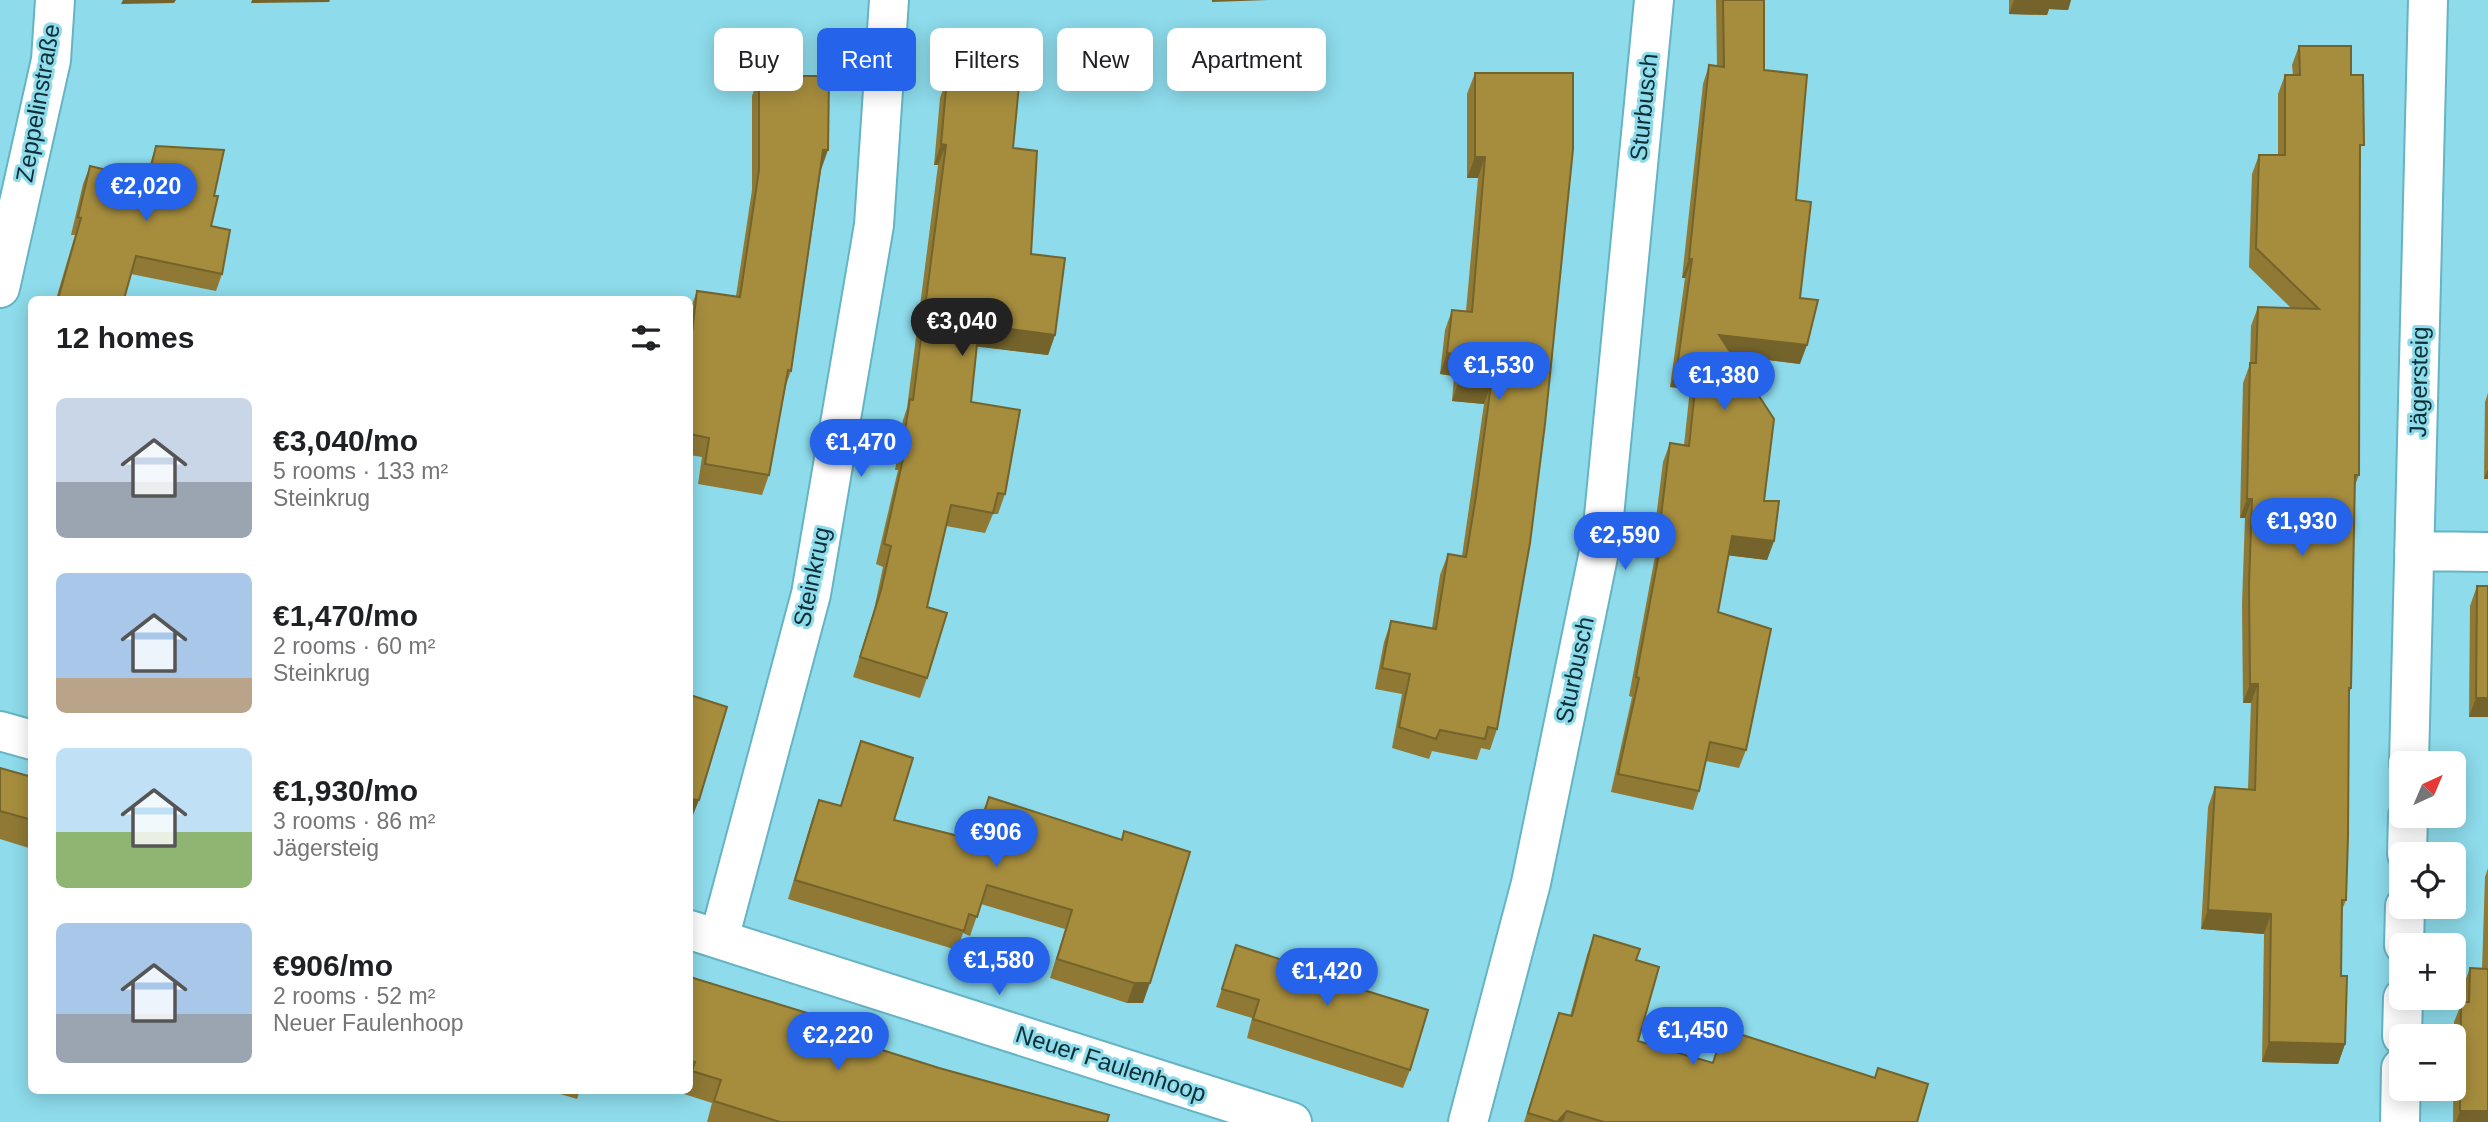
<!DOCTYPE html>
<meta charset="utf-8">
<style>
:root{--surface:#fff;--page:#f6f6f6;--text:#202124;--muted:#757577;--accent:#2563eb}
body{margin:0;font-family:Arial,sans-serif;background:var(--page);color:var(--text);height:100vh;display:flex;flex-direction:column;font-size:26px;white-space:nowrap}
*{box-sizing:border-box;margin:0}
p{font-size:23px;color:var(--muted)}
.icon{flex:none;width:38px;height:38px;fill:none;stroke:currentColor;stroke-width:2;stroke-linecap:round;stroke-linejoin:round}
.map{position:relative;flex:1;overflow:hidden}
.drawer{position:absolute;left:28px;top:296px;width:665px;height:798px;display:flex;flex-direction:column;background:var(--surface);border-radius:10px;box-shadow:0 4px 18px #0003}
.drawer>*{flex:none}
.hud{position:absolute;left:714px;top:28px;width:665px;height:63px;display:flex;gap:14px}
.needle{width:46px;rotate:44deg}
.controls{position:absolute;left:2389px;top:751px;display:grid;gap:14px}
.controls a{display:grid;place-items:center;width:77px;height:77px;border-radius:10px;background:var(--surface);box-shadow:0 4px 18px #0003;font-size:35px}
.price{position:absolute;translate:-50% -60px;padding:0 16px;border-radius:24px;background:var(--accent);color:#fff;font-size:23px;line-height:46px;filter:drop-shadow(0 2px 4px #0008)}
.price::after{content:'';position:absolute;left:50%;top:42px;width:21px;height:16px;margin-left:-10px;background:inherit;clip-path:polygon(0 0,100% 0,50% 100%)}
.price.active{background:#222;color:#fff}
ul{padding:0;list-style:none}
li{display:flex;align-items:center;gap:21px;height:175px;padding:0 28px}
li span{display:grid;place-items:center;flex:none;width:196px;height:140px;border-radius:10px;color:#555}
li>.icon{margin-inline-start:auto}
span .icon{width:84px;height:84px;fill:#fffc;stroke-width:1}
li b{font-size:30px}
h2{display:flex;justify-content:space-between;align-items:center;height:84px;padding:0 28px;font-size:30px}
.chip{padding:0 24px;border-radius:10px;background:var(--surface);box-shadow:0 4px 18px #0003;font-size:24px;line-height:63px}
.chip.active{background:var(--accent);color:#fff}
.map>svg:first-child{display:block}
.lines{fill:none;stroke-linecap:round;stroke-linejoin:round}
.street-casing{stroke:#66b3c3;stroke-width:42}
.street{stroke:#fff;stroke-width:38}
.wall{fill:#8f7935}
.shaded-wall{fill:#74632b}
.building{fill:#a68d3e;stroke:#74632b;stroke-width:2}
.labels{text-anchor:middle;stroke-width:6;stroke-linejoin:round;paint-order:stroke}
.street-label{font-size:24px;fill:#0e2f35;stroke:#8ddbeb}
</style>
<div class="map">
<svg width="2488" height="1122" viewBox="0 0 2488 1122">
<rect width="100%" height="100%" fill="#8ddbeb"/>
<g class="lines">
<!-- street casing -->
<g class="street-casing">
<path id="street" d="M0,288L51,60L55,0
M2414,551L2488,552
M0,731L32,740
M2409,763L2428,0
M2407,854L2408,816
M690,930L1292,1122
M719,939L811,594L874,225L889,0
M2404,945L2405,906
M2402,1036L2403,998
M1468,1122L1531,883L1602,537L1654,0
M2400,1122L2401,1068"/>
</g>
<!-- street -->
<use href="#street" class="street"/>
</g>
<!-- wall -->
<path class="wall" d="M1716,0H1764V70L1796,200L1800,298V364L1733,356L1774,541L1767,560L1728,555L1718,612L1746,750L1739,768L1706,761L1699,791L1693,810L1611,792L1632,697L1629,696L1656,551H1652L1663,462L1670,443L1684,445L1690,389L1670,387L1685,278H1682L1703,84L1709,65L1717,66Z
M2009,0H2071L2068,10L2049,9L2047,15L2009,14Z
M2299,46L2351,75L2360,155L2359,475L2355,485L2351,688L2349,694L2346,900L2342,910L2341,976L2345,1044L2338,1064L2262,1062L2264,934L2201,929L2208,807L2215,787L2248,789L2251,703H2243L2242,604L2245,518H2240L2243,383L2250,364L2251,326L2258,307L2291,308L2249,267L2252,174L2259,155H2278V94L2285,75H2293L2292,65Z
M1475,73H1573L1497,729L1490,750L1481,748L1477,760L1432,751L1429,759L1392,748L1402,694L1375,689L1384,642L1391,621L1432,628L1440,575L1448,554L1462,556L1484,404L1452,401L1454,376L1440,374L1445,330L1452,310L1466,311L1478,178H1467V94Z
M759,76L821,170L791,371L786,385L769,475L762,495L698,484L702,457L690,455V310L697,291L736,296L752,190V96Z
M947,78L1013,148L1031,254L1055,335L1048,355L977,346L971,402L1005,494L998,514H993L985,533L946,526L927,607V678L920,698L853,677L874,610L883,567L876,564L898,470H895L903,420L907,408L938,165H934L940,98Z
M156,146L214,196L211,226L222,274L216,291L131,274L124,299H56L75,235H71L83,184L90,166L146,180L150,164Z
M2488,393V479H2484L2485,402Z
M2477,586H2488V717H2469L2470,606Z
M861,741L894,820L974,840L989,797L1121,840L1143,1003H1127L1050,978L1065,929L981,904L970,936L963,933L957,950L788,899L812,819L819,800L840,806Z
M0,768L32,777V849L0,839Z
M2488,868V1122H2453L2454,1022L2462,1002V989L2470,968L2482,969L2485,877Z
M1594,935L1636,960L1638,1041L1712,1063L1724,1029L1917,1122H1524L1559,1013L1570,1016L1587,955Z
M1236,945L1328,979L1410,1070L1403,1088L1247,1038L1252,1018L1216,1007Z
M690,977L803,1025L1107,1122H707L712,1103L684,1094L685,1090H690Z
M547,1090H580L577,1099Z"/>
<!-- shaded-wall -->
<path class="shaded-wall" d="M123,0H176L174,3L121,4Z
M252,0H330L329,2L251,3Z
M1212,0H1269L1212,2Z
M2014,0H2071L2068,10L2049,9L2047,15L2009,14Z
M941,144L946,145L938,165H934Z
M823,150H828L821,170H816Z
M1475,157H1485L1478,178H1467Z
M1689,259H1692L1685,278H1682Z
M979,325L1055,335L1048,355L972,346Z
M1719,335L1807,345L1800,364L1712,353Z
M1447,353L1462,355L1454,376L1440,374Z
M1677,368L1697,371L1690,389L1670,387Z
M1459,380L1491,384L1484,404L1452,401Z
M2488,469V479H2484Z
M2247,499H2252L2245,518H2240Z
M1659,532H1663L1656,551H1652Z
M1732,536L1774,541L1767,560L1725,555Z
M2250,684H2258L2251,703H2243Z
M2476,698H2488V717H2469Z
M690,799L699,800L691,820H690Z
M2208,910L2271,914L2264,934L2201,929Z
M1134,983H1150L1143,1003H1127Z
M2269,1042L2345,1044L2338,1064L2262,1062Z
M1567,1111L1563,1122H1557Z
M2460,1111H2488V1122H2456Z"/>
<!-- building -->
<path class="building" d="M1723,0H1764V70L1807,75L1796,200L1811,202L1800,298L1818,300L1807,345L1719,335L1774,419L1764,501H1779L1774,541L1732,536L1718,612L1771,629L1746,750L1710,742L1699,791L1618,774L1639,678L1636,677L1663,532H1659L1670,443L1689,446L1697,371L1677,368L1692,259H1689L1709,65L1724,67Z
M2299,46H2351V75H2363L2364,145H2360L2359,475H2355L2351,688H2349L2348,837L2346,900H2342L2341,976H2347L2345,1044L2269,1042L2271,914L2208,910L2215,787L2255,790L2258,684H2250L2249,585L2252,499H2247L2250,363H2256L2258,307L2319,309L2256,248L2259,155H2285V75H2300Z
M1475,73H1573V149L1545,424L1530,543L1497,729L1488,727L1485,739L1440,730L1436,739L1399,727L1410,674L1382,668L1391,621L1436,629L1448,554L1466,557L1476,496L1491,384L1459,380L1462,355L1447,353L1452,310L1472,312L1485,157H1475Z
M759,76H829L828,150H823L791,371L788,370L769,475L705,464L709,438L690,434V349L697,291L740,297L759,170Z
M947,78L1019,85L1013,148L1037,151L1031,254L1065,258L1055,335L979,325L971,402L1020,410L1005,494L998,493L993,513L951,505L927,607L947,613L927,678L860,657L881,590L891,546L884,544L905,450L902,449L910,399L913,400L946,145L941,144Z
M156,146L224,150L214,196H218L211,226L230,230L222,274L136,256L124,299H58L81,218L78,217L90,166L148,180Z
M2477,586H2488V698H2476Z
M690,695L727,707L699,800L690,799Z
M861,741L913,758L894,820L975,840L989,797L1122,840L1124,831L1190,852L1150,983H1134L1057,959L1072,910L987,885L977,917L969,914L964,931L795,880L819,800L841,806Z
M0,768L32,777V820L0,811Z
M1594,935L1640,949L1636,960L1659,967L1638,1041L1713,1063L1724,1029L1875,1078L1878,1068L1928,1084L1917,1122H1604L1567,1111L1557,1122L1528,1113L1559,1013L1572,1016Z
M1236,945L1329,975L1328,979L1428,1010L1410,1070L1253,1019L1259,1000L1222,989Z
M2470,968L2488,969V1111H2460L2461,1002H2469Z
M690,977L807,1013L803,1025L939,1068L1109,1115L1107,1122H780L714,1101L721,1080L692,1071L695,1062L690,1061Z"/>
<g class="labels">
<!-- street labels -->
<g class="street-label">
<text transform="translate(38 103) rotate(-80)" y="8">Zeppelinstraße</text>
<text transform="translate(1644 107) rotate(-84)" y="8">Sturbusch</text>
<text transform="translate(2419 382) rotate(-89)" y="8">Jägersteig</text>
<text transform="translate(812 577) rotate(-78)" y="8">Steinkrug</text>
<text transform="translate(1575 670) rotate(-78)" y="8">Sturbusch</text>
<text transform="translate(1111 1064) rotate(18)" y="8">Neuer Faulenhoop</text>
</g>
</g>
</svg>
<div class="controls">
<a><svg class="needle" viewBox="-14 -14 28 28"><path d="M0-13l5 13h-10z" fill="#e53935"/><path d="M0 13l5-13h-10z" fill="#757577"/></svg></a>
<a><svg class="icon" aria-label="locate" viewBox="0 0 24 24"><circle cx="12" cy="12" r="6"/><path d="M12 2v4M12 18v4M2 12h4M18 12h4"/></svg></a>
<a>+</a>
<a>−</a>
</div>
<b class="price" style="left:146px;top:223px">€2,020</b>
<b class="price active" style="left:962px;top:358px">€3,040</b>
<b class="price" style="left:1499px;top:402px">€1,530</b>
<b class="price" style="left:1724px;top:412px">€1,380</b>
<b class="price" style="left:861px;top:479px">€1,470</b>
<b class="price" style="left:2302px;top:558px">€1,930</b>
<b class="price" style="left:1625px;top:572px">€2,590</b>
<b class="price" style="left:996px;top:869px">€906</b>
<b class="price" style="left:999px;top:997px">€1,580</b>
<b class="price" style="left:1327px;top:1008px">€1,420</b>
<b class="price" style="left:1693px;top:1067px">€1,450</b>
<b class="price" style="left:838px;top:1072px">€2,220</b>
<div class="hud">
<a class="chip">Buy</a>
<a class="chip active">Rent</a>
<a class="chip">Filters</a>
<a class="chip">New</a>
<a class="chip">Apartment</a>
</div>
<section class="drawer">
<h2>12 homes<svg class="icon" aria-label="filters" viewBox="0 0 24 24"><path d="M4 7h16M4 17h16"/><circle cx="9" cy="7" r="2"/><circle cx="15" cy="17" r="2"/></svg></h2>
<ul>
<li><span style="background:linear-gradient(#c9d6e8 60%,#9aa5b1 0)"><svg class="icon" aria-label="home" viewBox="0 0 24 24"><path d="M3 11l9-7 9 7M6 9v11h12V9"/></svg></span><div><b>€3,040/mo</b><p>5 rooms · 133 m²</p><p>Steinkrug</p></div></li>
<li><span style="background:linear-gradient(#a9c7e8 75%,#b9a48a 0)"><svg class="icon" aria-label="home" viewBox="0 0 24 24"><path d="M3 11l9-7 9 7M6 9v11h12V9"/></svg></span><div><b>€1,470/mo</b><p>2 rooms · 60 m²</p><p>Steinkrug</p></div></li>
<li><span style="background:linear-gradient(#bfe0f5 60%,#8fb573 0)"><svg class="icon" aria-label="home" viewBox="0 0 24 24"><path d="M3 11l9-7 9 7M6 9v11h12V9"/></svg></span><div><b>€1,930/mo</b><p>3 rooms · 86 m²</p><p>Jägersteig</p></div></li>
<li><span style="background:linear-gradient(#a9c7e8 65%,#9aa5b1 0)"><svg class="icon" aria-label="home" viewBox="0 0 24 24"><path d="M3 11l9-7 9 7M6 9v11h12V9"/></svg></span><div><b>€906/mo</b><p>2 rooms · 52 m²</p><p>Neuer Faulenhoop</p></div></li>
</ul>
</section>
</div>
